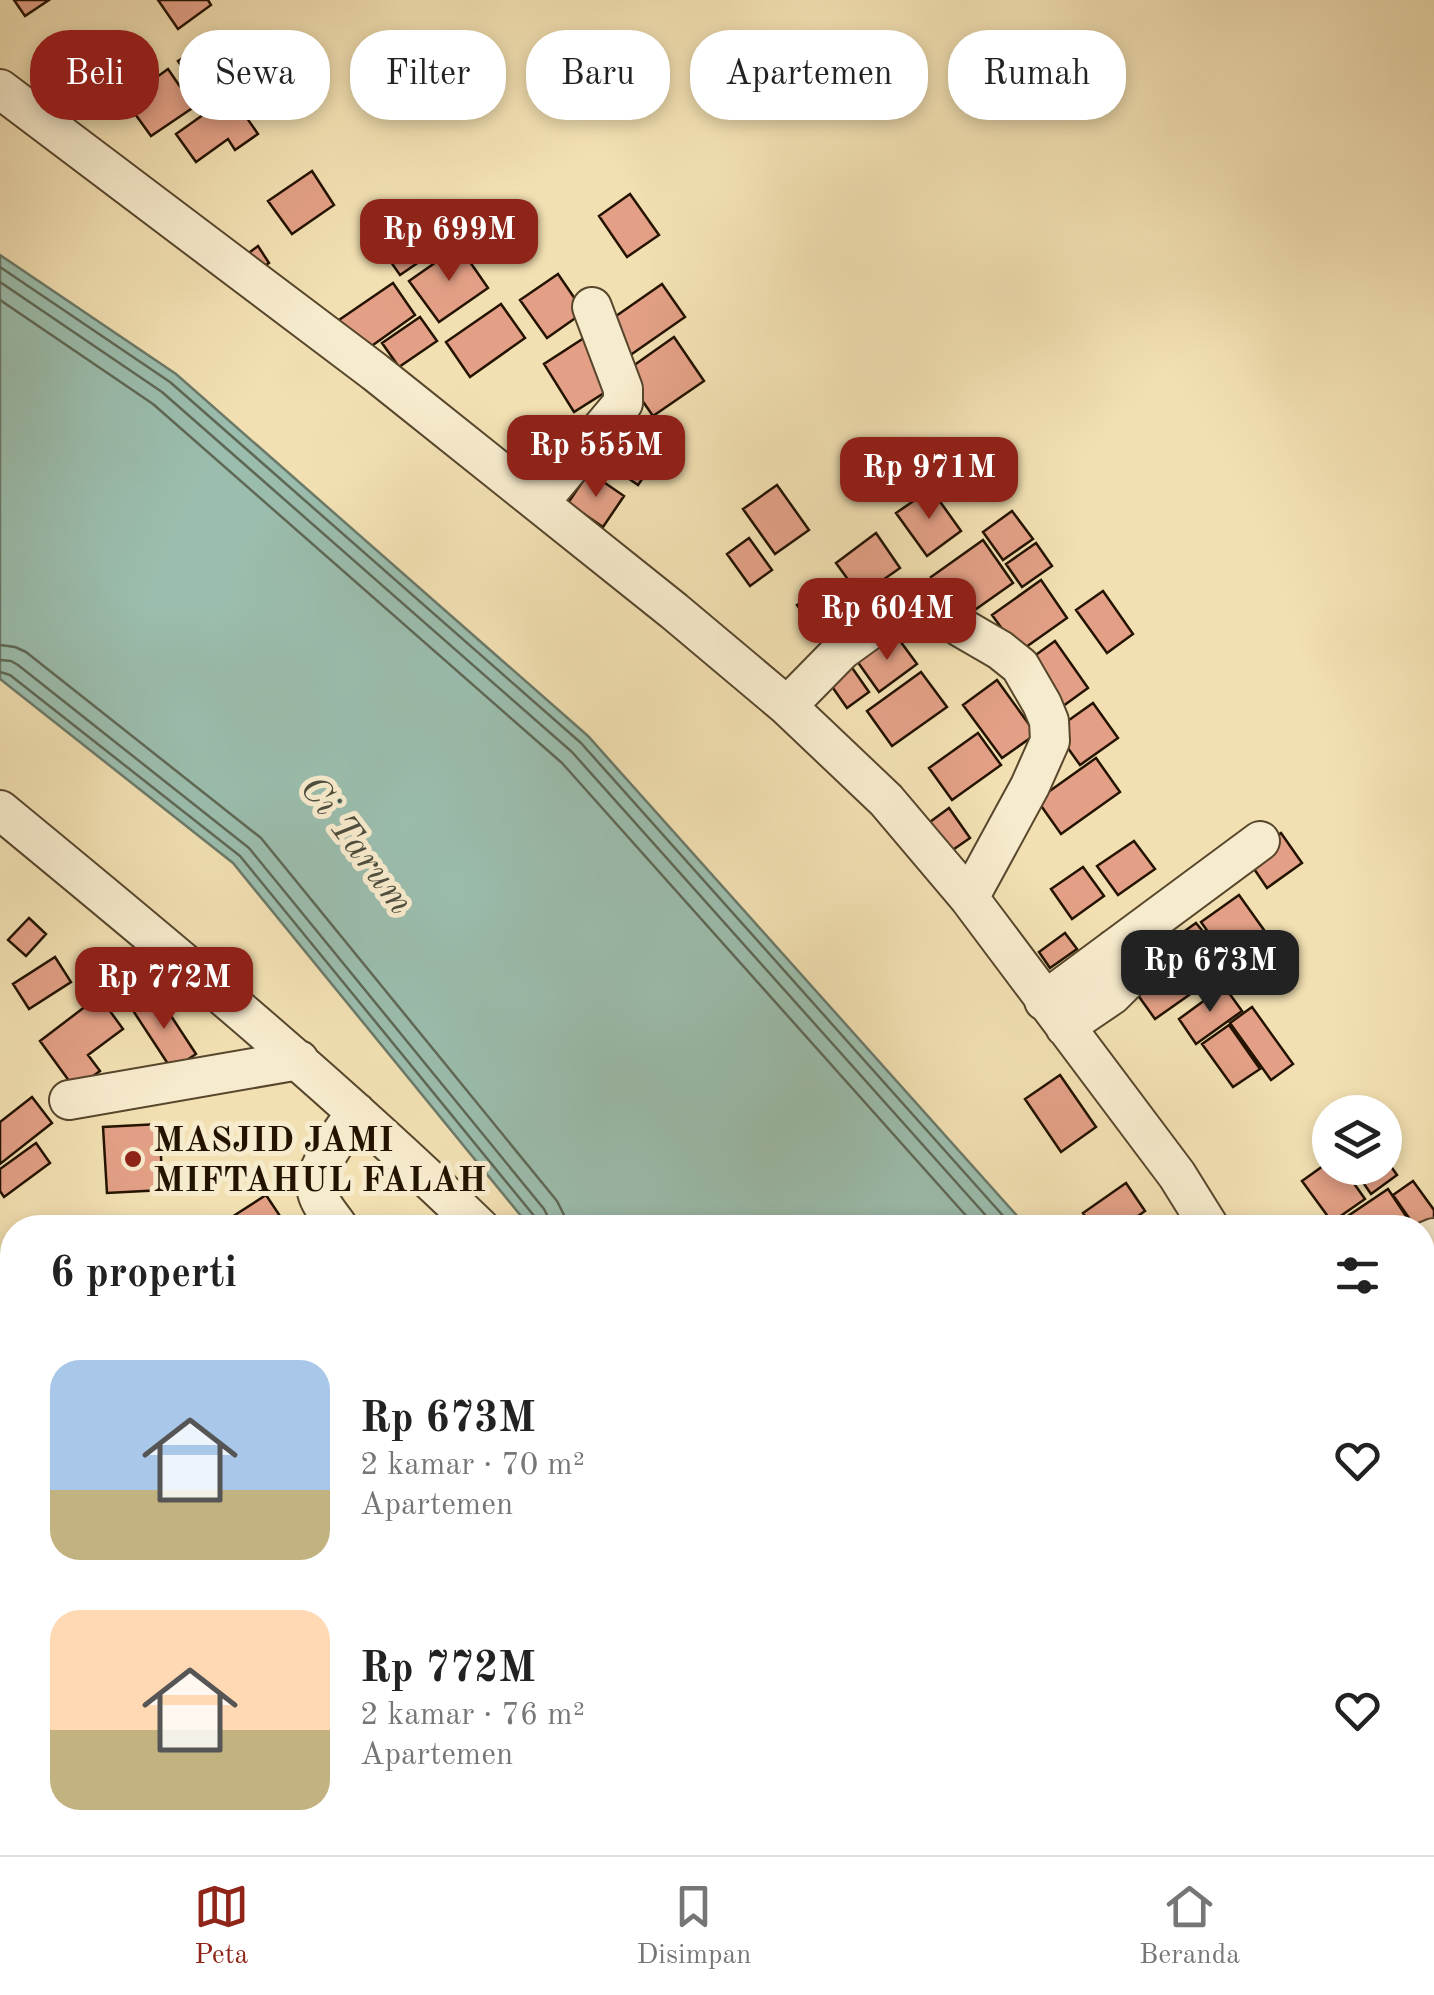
<!DOCTYPE html>
<html lang="id">
<meta charset="utf-8">
<style>
:root{--surface:#fff;--page:#f2f2f2;--text:#222;--muted:#767676;--line:#e0e0e0;--accent:#8f2418}
body{margin:0;font-family:"Old Standard TT",serif;background:var(--page);color:var(--text);height:100vh;display:flex;flex-direction:column;font-size:38px;white-space:nowrap}
*{box-sizing:border-box;margin:0}
p{font-size:32px;color:var(--muted)}
.icon{flex:none;width:55px;height:55px;fill:none;stroke:currentColor;stroke-width:2;stroke-linecap:round;stroke-linejoin:round}
.map{position:relative;flex:1;overflow:hidden}
.details{position:absolute;left:0px;top:1215px;width:1435px;height:640px;display:flex;flex-direction:column;background:var(--surface);border-radius:40px 40px 0 0;box-shadow:0 5px 15px #0003}
.details>*{flex:none}
.banner{position:absolute;left:30px;top:30px;width:1375px;height:90px;display:flex;gap:20px}
.buttons{position:absolute;left:1312px;top:1095px;display:grid;gap:20px}
.buttons a{display:grid;place-items:center;width:90px;height:90px;border-radius:50%;background:var(--surface);box-shadow:0 5px 15px #0003;font-size:50px}
.price{position:absolute;translate:-50% -85px;padding:0 22px;border-radius:20px;background:var(--accent);color:#fff;font-size:32px;line-height:65px;filter:drop-shadow(0 2px 5px #0008)}
.price::after{content:'';position:absolute;left:50%;top:60px;width:30px;height:22px;margin-left:-15px;background:inherit;clip-path:polygon(0 0,100% 0,50% 100%)}
.price.on{background:#222;color:#fff}
ul{padding:0;list-style:none}
li{display:flex;align-items:center;gap:30px;height:250px;padding:0 50px}
li span{display:grid;place-items:center;flex:none;width:280px;height:200px;border-radius:30px;color:#555}
li>.icon{margin-inline-start:auto}
span .icon{width:120px;height:120px;fill:#fffc;stroke-width:1}
li b{font-size:42px}
h2{display:flex;justify-content:space-between;align-items:center;height:120px;padding:0 50px;font-size:42px}
.pill{padding:0 35px;border-radius:40px;background:var(--surface);box-shadow:0 5px 15px #0003;font-size:35px;line-height:90px}
.pill.on{background:var(--accent);color:#fff}
.menu{display:flex;justify-content:space-around;align-items:center;height:140px;border-top:2px solid var(--line);background:var(--surface);font-size:28px;color:var(--muted)}
.menu a{display:grid;justify-items:center;gap:5px}
.menu .on{color:var(--accent)}
.map>svg:first-child{display:block}
.water{fill:#9bbdad;stroke:#6b7968;stroke-width:2.5}
.lines{fill:none;stroke-linecap:round;stroke-linejoin:round}
.shore{stroke:#5f6856;stroke-width:2.5}
.building{fill:#e3a086;stroke:#231300;stroke-width:2.5}
.minor-casing{stroke:#57462c;stroke-width:42}
.minor{stroke:#f7ebcd;stroke-width:38}
.poi-dot{fill:#8f2418;stroke:#f7ebcd;stroke-width:4}
.labels{text-anchor:middle;stroke-width:10;stroke-linejoin:round;paint-order:stroke}
.poi-label{font-size:35px;font-weight:bold;fill:#231300;stroke:#f7ebcd;text-anchor:start}
.water-label{font-size:38px;font-style:italic;fill:#4d4e3d;stroke:#f7ebcd}
</style>
<div class="map">
<svg width="1434" height="1855" viewBox="0 0 1434 1855">
<rect width="100%" height="100%" fill="#f2e0b2"/>
<filter id="stains"><feTurbulence type="fractalNoise" baseFrequency=".002" numOctaves="4"/><feColorMatrix values="0 0 0 0 .2 0 0 0 0 .09 0 0 0 0 .02 0 0 0 .5 -.17"/></filter>
<radialGradient id="worn" r=".72"><stop offset=".6" stop-color="#630" stop-opacity="0"/><stop offset="1" stop-color="#630" stop-opacity=".3"/></radialGradient>
<!-- water -->
<path class="water" d="M0,255L176,374L588,736L1027,1227H530L233,863L0,679Z
M1382,1843L1389,1855H993L985,1843Z"/>
<g class="lines">
<!-- shore -->
<path class="shore" d="M0,267L170,382L581,743L1014,1228
M0,282L162,392L572,752L997,1228
M0,300L153,404L562,763L977,1228
M0,645L15,647L26,652L261,838L557,1201L564,1215L565,1228
M0,660L11,661L18,665L249,848L544,1209L549,1219L550,1228
M0,672L10,675L240,856L535,1217L537,1228"/>
</g>
<!-- building -->
<path class="building" d="M14,0H49L25,16Z
M158,0H208L211,5L178,29Z
M210,40L234,75L203,97L178,61Z
M122,46L144,77L101,107L80,75Z
M168,69L194,107L151,136L125,100Z
M231,95L258,134L235,150L228,139L196,162L176,134Z
M312,171L334,205L292,234L268,201Z
M630,194L659,235L627,257L599,216Z
M438,212L458,240L426,261L408,233Z
M396,228L419,262L400,275L377,242Z
M258,246L269,263L253,274L242,258Z
M459,246L488,288L439,322L409,281Z
M558,274L584,312L547,338L520,300Z
M393,283L415,315L359,355L336,322Z
M662,284L685,317L629,356L606,323Z
M501,304L525,338L470,377L446,342Z
M420,317L437,341L399,367L382,343Z
M674,337L704,381L653,416L623,373Z
M584,338L615,386L574,412L544,364Z
M632,424L665,446L638,485L606,463Z
M589,472L624,496L603,527L568,503Z
M777,485L809,530L775,554L743,509Z
M931,489L961,531L927,556L896,513Z
M1012,511L1033,539L1003,560L983,532Z
M876,533L900,568L860,596L836,563Z
M749,538L772,570L750,586L727,554Z
M983,540L1013,583L962,619L931,577Z
M1036,543L1052,566L1022,587L1006,564Z
M832,580L849,605L814,629L797,605Z
M1041,580L1067,618L1019,652L992,615Z
M1103,591L1133,634L1107,653L1076,610Z
M895,634L917,664L879,692L857,661Z
M1055,641L1088,688L1059,709L1026,662Z
M848,662L869,692L847,708L826,678Z
M921,672L947,707L892,746L867,711Z
M997,680L1036,734L1002,758L963,705Z
M1093,703L1118,738L1080,765L1055,730Z
M978,733L1001,765L952,800L929,768Z
M1096,758L1120,792L1061,834L1037,800Z
M949,808L970,838L944,856L923,827Z
M1281,833L1302,863L1267,888L1246,857Z
M1134,841L1155,869L1118,895L1097,866Z
M1083,867L1104,896L1072,919L1051,889Z
M1239,895L1269,937L1231,964L1201,922Z
M29,918L46,934L26,956L8,940Z
M1196,923L1205,934L1184,949L1175,938Z
M1065,933L1077,949L1050,968L1039,952Z
M1171,938L1182,953L1163,967L1152,952Z
M1206,941L1226,969L1155,1019L1135,991Z
M55,957L71,982L29,1009L13,984Z
M1224,986L1242,1011L1196,1044L1179,1019Z
M156,993L196,1054L172,1070L132,1009Z
M99,996L123,1029L88,1055L100,1071L75,1089L40,1041Z
M1252,1007L1293,1064L1271,1080L1230,1023Z
M1229,1025L1260,1069L1233,1087L1202,1044Z
M1060,1075L1096,1127L1061,1152L1025,1099Z
M32,1097L52,1123L0,1164V1122Z
M159,1124L163,1190L107,1193L103,1127Z
M36,1143L50,1163L4,1197L0,1191V1169Z
M1385,1158L1397,1175L1371,1194L1353,1168H1385Z
M1330,1161V1168H1343L1365,1199L1332,1222L1302,1181Z
M1413,1181L1434,1210V1222L1416,1228L1393,1195Z
M1126,1183L1145,1211L1121,1228H1093L1083,1213Z
M1388,1189L1414,1228H1338L1336,1224Z
M266,1195L286,1225L283,1228H228L224,1222Z
M1429,1263L1434,1283V1314L1422,1317V1265Z
M1434,1331V1372L1422,1375V1334Z
M1422,1398H1427L1433,1440L1422,1441Z
M1427,1584L1431,1614L1422,1615V1585Z
M708,1842H747L748,1844L725,1855H714Z"/>
<g class="lines">
<!-- minor casing -->
<g class="minor-casing">
<path id="minor" d="M0,89L375,372L674,611L787,706L886,800L969,898L1177,1175L1210,1228
M539,503L623,403V389L592,307
M787,706L842,650L885,619L911,605L920,604L935,610L962,628L1000,650L1020,666L1042,704L1049,721L1050,741L1030,786L969,898
M0,810C164,945 327,1080 480,1228
M1044,1001L1260,841
M1065,1027L1112,995L1128,979V969L1114,949
M69,1100L299,1060
M339,1228C332,1217 320,1205 317,1192C311,1169 344,1131 356,1112
M1422,1243L1434,1238
M1422,1530L1434,1526
M1422,1687L1434,1718
M955,1842L962,1855"/>
</g>
<!-- minor -->
<use href="#minor" class="minor"/>
</g>
<!-- markers -->
<circle class="poi-dot" cx="133" cy="1159" r="10"/>
<g class="labels">
<!-- poi labels -->
<g class="poi-label">
<text x="153" y="1151">MASJID JAMI<tspan x="153" dy="40">MIFTAHUL FALAH</tspan></text>
</g>
<!-- water labels -->
<g class="water-label">
<text transform="translate(358 844) rotate(53)" y="13">Ci Tarum</text>
</g>
</g>
<rect width="100%" height="100%" filter="url(#stains)"/>
<rect width="100%" height="100%" fill="url(#worn)"/>
</svg>
<div class="buttons">
<a><svg class="icon" aria-label="layers" viewBox="0 0 24 24"><path d="M12 4l9 5-9 5-9-5zM3 14l9 5 9-5"/></svg></a>
</div>
<b class="price" style="left:449px;top:284px">Rp 699M</b>
<b class="price" style="left:596px;top:500px">Rp 555M</b>
<b class="price" style="left:929px;top:522px">Rp 971M</b>
<b class="price" style="left:887px;top:663px">Rp 604M</b>
<b class="price on" style="left:1210px;top:1015px">Rp 673M</b>
<b class="price" style="left:164px;top:1032px">Rp 772M</b>
<div class="banner">
<a class="pill on">Beli</a>
<a class="pill">Sewa</a>
<a class="pill">Filter</a>
<a class="pill">Baru</a>
<a class="pill">Apartemen</a>
<a class="pill">Rumah</a>
</div>
<section class="details">
<h2>6 properti<svg class="icon" aria-label="filters" viewBox="0 0 24 24"><path d="M4 7h16M4 17h16"/><circle cx="9" cy="7" r="2"/><circle cx="15" cy="17" r="2"/></svg></h2>
<ul>
<li><span style="background:linear-gradient(#a9c7e8 65%,#c2b280 0)"><svg class="icon" aria-label="home" viewBox="0 0 24 24"><path d="M3 11l9-7 9 7M6 9v11h12V9"/></svg></span><div><b>Rp 673M</b><p>2 kamar · 70 m²</p><p>Apartemen</p></div><svg class="icon" aria-label="heart" viewBox="0 0 24 24"><path d="M12 20l-8-8c-3-5 5-10 8-4 3-6 11-1 8 4z"/></svg></li>
<li><span style="background:linear-gradient(#ffd9b3 60%,#c2b280 0)"><svg class="icon" aria-label="home" viewBox="0 0 24 24"><path d="M3 11l9-7 9 7M6 9v11h12V9"/></svg></span><div><b>Rp 772M</b><p>2 kamar · 76 m²</p><p>Apartemen</p></div><svg class="icon" aria-label="heart" viewBox="0 0 24 24"><path d="M12 20l-8-8c-3-5 5-10 8-4 3-6 11-1 8 4z"/></svg></li>
</ul>
</section>
</div>
<nav class="menu">
<a class="on"><svg class="icon" aria-label="map" viewBox="0 0 24 24"><path d="M3 6l6-2 6 2 6-2v14l-6 2-6-2-6 2zM9 4v14M15 6v14"/></svg>Peta</a>
<a><svg class="icon" aria-label="saved" viewBox="0 0 24 24"><path d="M7 4h10v16l-5-4-5 4z"/></svg>Disimpan</a>
<a><svg class="icon" aria-label="home" viewBox="0 0 24 24"><path d="M3 11l9-7 9 7M6 9v11h12V9"/></svg>Beranda</a>
</nav>
